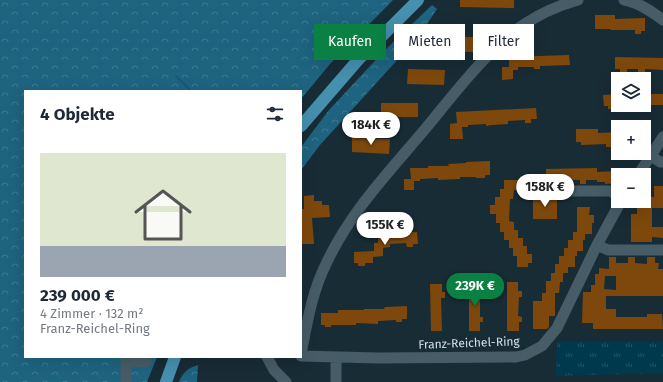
<!DOCTYPE html>
<html lang="de">
<meta charset="utf-8">
<style>
:root{--surface:#fff;--page:#f6f6f7;--text:#1f2937;--muted:#747a83;--line:#e0e1e3;--accent:#0b8043}
body{margin:0;font-family:"Fira Sans",sans-serif;background:var(--page);color:var(--text);height:100vh;display:flex;flex-direction:column;font-size:15px;white-space:nowrap}
*{box-sizing:border-box;margin:0}
p{font-size:13px;color:var(--muted)}
.icon{flex:none;width:22px;height:22px;fill:none;stroke:currentColor;stroke-width:2;stroke-linecap:round;stroke-linejoin:round}
.map{position:relative;flex:1;overflow:hidden}
.sheet{position:absolute;left:24px;top:90px;width:278px;height:268px;display:flex;flex-direction:column;background:var(--surface);border-radius:0px;box-shadow:0 4px 16px #0002}
.sheet>*{flex:none}
.guide{position:absolute;left:314px;top:24px;width:289px;height:36px;display:flex;gap:8px}
.buttons{position:absolute;left:611px;top:72px;display:grid;gap:8px}
.buttons a{display:grid;place-items:center;width:40px;height:40px;border-radius:0px;background:var(--surface);box-shadow:0 4px 16px #0002;font-size:20px}
.price{position:absolute;translate:-50% -34px;padding:0 9px;border-radius:14px;background:#fff;color:#222;font-size:13px;line-height:26px;filter:drop-shadow(0 1px 2px #0008)}
.price::after{content:'';position:absolute;left:50%;top:24px;width:12px;height:9px;margin-left:-6px;background:inherit;clip-path:polygon(0 0,100% 0,50% 100%)}
.price.current{background:var(--accent);color:#fff}
ul{padding:0;list-style:none}
li{display:grid;align-content:center;gap:8px;height:212px;padding:0 16px}
li+li{border-top:1px solid var(--line)}
li span{display:grid;place-items:center;height:124px;border-radius:0px;color:#555}
li>.icon{margin-inline-start:auto}
span .icon{width:72px;height:72px;fill:#fffc;stroke-width:1}
li b{font-size:17px}
h2{display:flex;justify-content:space-between;align-items:center;height:48px;padding:0 16px;font-size:17px}
.chip{padding:0 14px;border-radius:0px;background:var(--surface);box-shadow:0 4px 16px #0002;font-size:14px;line-height:36px}
.chip.current{background:var(--accent);color:#fff}
.map>svg:first-child{display:block}
.forest{fill:url(#forest-crowns)}
.park{fill:url(#park-tufts)}
.lines{fill:none;stroke-linecap:round;stroke-linejoin:round}
.stream{stroke:#135b77;stroke-width:2}
.building{fill:#7e480c;fill-rule:evenodd}
.minor{stroke:#465c66;stroke-width:11}
.major{stroke:#4590af;stroke-width:12}
.labels{text-anchor:middle;stroke-width:3;stroke-linejoin:round;paint-order:stroke}
.street-label{font-size:12px;fill:#d4e0e6;stroke:#182c36}
</style>
<div class="map">
<svg width="663" height="382" viewBox="0 0 663 382">
<defs>
<pattern id="forest-crowns" width="20" height="18" patternUnits="userSpaceOnUse"><rect width="20" height="18" fill="#1e637f"/><path d="M2 6a3 3 0 1 1 6 0M12 15a3 3 0 1 1 6 0" fill="none" stroke="#3e7991"/></pattern>
<pattern id="park-tufts" width="24" height="20" patternUnits="userSpaceOnUse"><rect width="24" height="20" fill="#00394e"/><path d="M3 7l-1-3M5 7V3M7 7l1-3M15 17l-1-3M17 17v-4M19 17l1-3" fill="none" stroke="#245568"/></pattern>
</defs>
<rect width="100%" height="100%" fill="#182c36"/>
<!-- forest -->
<path class="forest" d="M0,0H393L330,64L301,99V91H25V357H157L147,382H0Z
M432,5L437,9L419,36L320,145L301,170V147L329,110L385,50Z
M198,365L197,382H179C183,372 188,368 198,365Z"/>
<!-- park -->
<path class="park" d="M663,341V373L556,376L557,342Z"/>
<g class="lines">
<!-- stream -->
<path class="stream" d="M176,76L191,91"/>
</g>
<!-- building -->
<path class="building" d="M460,0H514V8L460,7Z
M595,15H615V19L645,18V31H641V34H635V30H611L610,29H595Z
M437,36L474,37V52L437,51Z
M569,55L570,65L540,66V69H534V67H518V70H513V79L502,80V67H509V57Z
M615,57L663,58V70L645,69V73H638V69H627V73H620V69H615Z
M408,69L445,70L444,85L407,84Z
M618,94V106H614V109H608V106H604L603,95Z
M644,94H663V105H644Z
M381,103H418V117H381Z
M536,108L537,119H531V123H525V120L508,121V124L492,125L486,126V124L468,125V127H462L463,139H450V124L457,123L456,112Z
M576,129H598V133L618,132V144H613V147H606V144L581,145V142H576Z
M352,138L390,139L389,154L352,152Z
M490,161V175H485V178H476V177H460V179L438,180V178L420,179V181H414V190H404V179H411L410,168H428V166H449L448,164L466,163V162Z
M597,168V172L618,171V183L605,184V182H597V180H586V184H580V180H561V184H554V180H546V169Z
M504,180H518V190H514L513,199H510L509,221L514,222V230H518V238H523V246H527V254H532V263H528V267H517V256H513V248H509V240H504V232H500V223H496V214H490V205H495V197H500V189H504Z
M654,186H663V208H652V227H663V238L652,237V242H631V214H637V201H644V197H654Z
M314,195V201H322V205H329L330,217L312,218L314,244H301V209H304V196Z
M533,198H557V219H533Z
M577,207H590L589,215H594V223H592V234H585V240H583V251H577V256H575V267H568V273H563V282H560L559,293H555V316H549V327L547,329H533V301H542V293H546V281H551V273H555V264H559V256H564V248H568V240H573V232H577Z
M417,232L418,244H413V247H407L406,243L390,244V247L383,248V256L373,257V263H365V266H358V263H354V252L374,251V243H378V233Z
M609,257H616V263H628V257H635V263L647,264V257H655V263H659L658,269H663V296H606V309H616V317H647V314H662L663,329H593V323H582L583,292H591V285H595V274H599V268L609,269ZM605,276H616V290L604,289Z
M507,282H518V291H522V297H519L518,316L522,317V322H519V331H507Z
M469,283H480V317H483V322H480V331H469Z
M430,284H442V292H445V298H441L442,331H431Z
M407,306V319H402V322H396V320L378,321V324L356,323V325H331V327H325V325H321V313H338V310H364V309H384L385,307Z"/>
<g class="lines">
<!-- minor -->
<path class="minor" d="M624,0C638,2 651,11 663,20
M651,156L660,162H663
M638,175L663,137
M533,191H610L618,195
M597,245L608,250H663
M301,354C307,323 312,292 326,264C350,212 389,172 426,128C454,94 481,58 516,30C535,16 556,6 578,0
M301,356L378,358L516,357L525,355L542,346L557,328L597,245L621,201
M267,357L274,370L286,382
M126,382V361L146,362
M336,382V358"/>
<!-- major -->
<path class="major" d="M301,126L358,60L418,0
M166,382L175,357"/>
</g>
<g class="labels">
<!-- street labels -->
<g class="street-label">
<text transform="translate(469 343) rotate(-2)" y="4">Franz-Reichel-Ring</text>
</g>
</g>
</svg>
<div class="buttons">
<a><svg class="icon" aria-label="layers" viewBox="0 0 24 24"><path d="M12 4l9 5-9 5-9-5zM3 14l9 5 9-5"/></svg></a>
<a>+</a>
<a>−</a>
</div>
<b class="price" style="left:371px;top:146px">184K €</b>
<b class="price" style="left:545px;top:208px">158K €</b>
<b class="price" style="left:385px;top:246px">155K €</b>
<b class="price current" style="left:475px;top:307px">239K €</b>
<div class="guide">
<a class="chip current">Kaufen</a>
<a class="chip">Mieten</a>
<a class="chip">Filter</a>
</div>
<section class="sheet">
<h2>4 Objekte<svg class="icon" aria-label="filters" viewBox="0 0 24 24"><path d="M4 7h16M4 17h16"/><circle cx="9" cy="7" r="2"/><circle cx="15" cy="17" r="2"/></svg></h2>
<ul>
<li><span style="background:linear-gradient(#dfe7d0 75%,#9aa5b1 0)"><svg class="icon" aria-label="home" viewBox="0 0 24 24"><path d="M3 11l9-7 9 7M6 9v11h12V9"/></svg></span><div><b>239 000 €</b><p>4 Zimmer · 132 m²</p><p>Franz-Reichel-Ring</p></div></li>
</ul>
</section>
</div>
